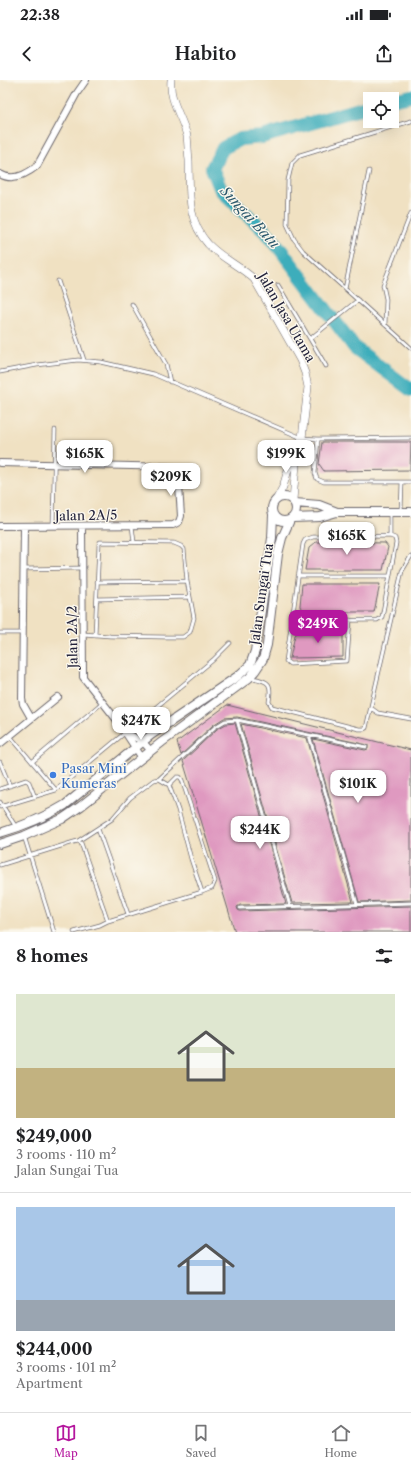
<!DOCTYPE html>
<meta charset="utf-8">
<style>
:root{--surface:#fff;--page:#f2f2f2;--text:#202124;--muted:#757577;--line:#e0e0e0;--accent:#b5179e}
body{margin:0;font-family:"Libre Caslon Text",serif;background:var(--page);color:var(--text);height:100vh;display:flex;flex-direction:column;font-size:15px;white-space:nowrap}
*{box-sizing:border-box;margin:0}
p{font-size:13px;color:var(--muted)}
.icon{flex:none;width:22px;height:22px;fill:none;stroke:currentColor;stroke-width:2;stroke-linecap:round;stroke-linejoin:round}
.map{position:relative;height:852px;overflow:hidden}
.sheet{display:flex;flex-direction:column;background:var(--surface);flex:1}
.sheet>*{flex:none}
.controls{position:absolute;left:363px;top:12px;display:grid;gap:8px}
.controls a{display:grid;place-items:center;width:36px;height:36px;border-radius:0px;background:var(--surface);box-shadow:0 4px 16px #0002;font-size:20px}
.price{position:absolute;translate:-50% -34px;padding:0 9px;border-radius:8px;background:#fff;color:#222;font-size:13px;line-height:26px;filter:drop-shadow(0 1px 2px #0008)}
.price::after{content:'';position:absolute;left:50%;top:24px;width:12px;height:9px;margin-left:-6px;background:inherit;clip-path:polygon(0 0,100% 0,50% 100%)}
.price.current{background:var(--accent);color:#fff}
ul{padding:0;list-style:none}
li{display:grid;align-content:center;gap:8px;height:212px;padding:0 16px}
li+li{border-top:1px solid var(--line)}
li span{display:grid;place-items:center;height:124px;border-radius:0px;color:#555}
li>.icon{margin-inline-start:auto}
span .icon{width:72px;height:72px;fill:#fffc;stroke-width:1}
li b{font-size:17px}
h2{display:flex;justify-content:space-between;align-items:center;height:48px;padding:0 16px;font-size:17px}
.status{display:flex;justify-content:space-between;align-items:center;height:28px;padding:0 20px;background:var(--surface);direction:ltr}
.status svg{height:11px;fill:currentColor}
header{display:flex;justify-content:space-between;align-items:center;height:52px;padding:0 16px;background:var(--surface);font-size:18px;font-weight:600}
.tab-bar{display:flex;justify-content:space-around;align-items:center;height:56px;border-top:1px solid var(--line);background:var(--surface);font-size:11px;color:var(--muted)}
.tab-bar a{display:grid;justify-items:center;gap:2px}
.tab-bar .current{color:var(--accent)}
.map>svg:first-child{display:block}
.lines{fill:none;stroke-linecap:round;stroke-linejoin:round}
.river{stroke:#3eadbb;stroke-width:14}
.building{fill:#df99c0}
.service-casing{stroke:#6a656a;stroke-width:4.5}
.minor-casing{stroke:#6a656a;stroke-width:8}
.tertiary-casing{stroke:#6a656a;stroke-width:8}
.secondary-casing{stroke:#6a656a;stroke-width:10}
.service{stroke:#fff;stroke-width:3}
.minor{stroke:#fff;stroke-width:6}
.tertiary{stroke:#fff;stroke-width:7}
.secondary{stroke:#fff;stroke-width:8}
.shop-dot{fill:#3f7fe0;stroke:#fbf7ec;stroke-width:1.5}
.labels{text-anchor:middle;stroke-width:3;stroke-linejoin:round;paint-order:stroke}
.street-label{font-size:13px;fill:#22223b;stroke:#fbf7ec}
.shop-label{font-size:13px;fill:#366cbe;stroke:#fbf7ec;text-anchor:start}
.water-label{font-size:14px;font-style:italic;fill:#2d5a6e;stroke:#fbf7ec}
</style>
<div class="status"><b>22:38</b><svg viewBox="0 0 49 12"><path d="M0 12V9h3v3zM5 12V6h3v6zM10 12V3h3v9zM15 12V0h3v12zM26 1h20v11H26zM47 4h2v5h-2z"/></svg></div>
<header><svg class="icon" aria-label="back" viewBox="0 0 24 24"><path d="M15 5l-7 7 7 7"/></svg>Habito<svg class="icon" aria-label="share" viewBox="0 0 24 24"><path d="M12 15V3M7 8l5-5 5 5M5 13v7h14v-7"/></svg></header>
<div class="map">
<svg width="411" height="852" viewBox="0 0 411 852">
<rect width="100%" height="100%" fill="#fbf7ec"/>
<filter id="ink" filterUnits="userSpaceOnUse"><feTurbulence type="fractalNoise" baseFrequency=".025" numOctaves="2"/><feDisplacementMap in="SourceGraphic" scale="8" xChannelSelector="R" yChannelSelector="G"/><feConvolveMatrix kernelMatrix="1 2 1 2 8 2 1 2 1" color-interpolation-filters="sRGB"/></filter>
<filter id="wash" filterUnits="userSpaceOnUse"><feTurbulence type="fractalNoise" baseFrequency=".012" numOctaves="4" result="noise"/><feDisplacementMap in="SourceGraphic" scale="16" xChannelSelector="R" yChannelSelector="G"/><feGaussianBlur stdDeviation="0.9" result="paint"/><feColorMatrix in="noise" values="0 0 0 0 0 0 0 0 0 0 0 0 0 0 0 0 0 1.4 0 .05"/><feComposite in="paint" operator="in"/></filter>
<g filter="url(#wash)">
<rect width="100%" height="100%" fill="#f0e1c2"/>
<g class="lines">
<!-- river -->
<path class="river" d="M392,20L411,16
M370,26L262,57L240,59L223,68L212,88L221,110L271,157L355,268L411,310"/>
</g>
<g id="blocks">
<!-- building -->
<path class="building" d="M322,362H411L410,390L324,391L319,384Z
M316,462L385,463L388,467L383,490H305L309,468Z
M302,504H380L374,532H303L300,526Z
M301,550H343V577L290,578L295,555Z
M227,625L411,670V820L359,822L313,659L365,670L368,669V665L237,637L224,638L213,645L181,675L177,662Z
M235,643L286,824L240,825L237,827L238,830L240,831L411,826V852H235L183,681L217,649L226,644Z
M241,644L307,658L353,822L292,823Z"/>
</g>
</g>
<g filter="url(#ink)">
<use href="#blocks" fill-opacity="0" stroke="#6a656a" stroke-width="1"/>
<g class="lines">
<!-- service casing -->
<g class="service-casing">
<path id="service" d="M411,41L300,75L292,83L288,100L287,144L294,159L303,171L411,268
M58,201L84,280
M278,205L326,286
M345,209L369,91
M132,224L166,284L170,302
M385,245L386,219L383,205L411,133
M310,259L358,220
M0,292L37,285L78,280L101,282L153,294L302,358L318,359L315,393L317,399L324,402H411
M318,359L411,358
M401,432L402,402
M53,446L55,350
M132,446L134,462
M390,456V433
M24,489L82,488
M298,496H389
M97,502L187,501
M97,519L190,517
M292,541L377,540L382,537L396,463L395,458L390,456L313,457L305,460L303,464L286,581L290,584L347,581L350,540
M0,553H23
M83,554L110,556L164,557H183L190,552L194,538L187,501L184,469L181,466L174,463L100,462L99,464L95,555
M252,598C270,601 272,604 269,622L272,627L359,649H364L366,648L402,491L411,476
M371,628L378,633L411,639
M237,640L290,826
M309,655L357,824
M10,656L56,710
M0,682L10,706
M32,682L103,622
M159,699L215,647L225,641L237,640L366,667
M169,705L177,697H180L182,700L215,801L212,808L202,812
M0,709L26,700L29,702L35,717
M0,722L16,747
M0,727L56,710L213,580L230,563
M98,749L128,834
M24,756L54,852
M78,761L112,739L130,718L154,700L159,699L169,705L178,730L191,779L202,812L108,841
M0,785L74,762L78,761L81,763L108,841L100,845L74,852
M240,828L411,823"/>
</g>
<!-- minor casing -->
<g class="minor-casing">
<path id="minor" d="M0,94C13,102 27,94 37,86L77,13L86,0
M0,383L175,387L178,391L181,436L179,442L173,445L0,446
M82,446L83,597L119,643L142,678
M24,447L22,619L23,624L31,638
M127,653L143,662L151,671
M0,664L58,617"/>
</g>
<!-- tertiary casing -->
<g class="tertiary-casing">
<path id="tertiary" d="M171,0C169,21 182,36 187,56C188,63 188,72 189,80C190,111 186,139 208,164C221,178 240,186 254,199L300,280L305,293L308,307L302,358L288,390L283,407L276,420
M293,420L297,373"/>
</g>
<!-- secondary casing -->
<g class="secondary-casing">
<path id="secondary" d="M272 429a12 12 0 1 1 24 0a12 12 0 1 1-24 0Z
M295,423L319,425L337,432
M293,438L320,437L337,432H411
M0,753C23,746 44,738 65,725L151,655L238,596L250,585L255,571L272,458L273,435
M0,764L24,756L44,747L62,739L81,726L162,662L249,598L255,591L263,579L267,565L278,474L282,458L290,440"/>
</g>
<!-- service -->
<use href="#service" class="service"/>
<!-- minor -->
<use href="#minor" class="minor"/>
<!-- tertiary -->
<use href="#tertiary" class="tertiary"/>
<!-- secondary -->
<use href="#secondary" class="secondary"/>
</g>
</g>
<!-- markers -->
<circle class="shop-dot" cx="53" cy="695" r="4"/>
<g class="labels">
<!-- street labels -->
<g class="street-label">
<text transform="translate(287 237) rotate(60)" y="5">Jalan Jasa Utama</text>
<text transform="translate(86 435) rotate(-1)" y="5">Jalan 2A/5</text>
<text transform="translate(261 514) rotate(-82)" y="5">Jalan Sungai Tua</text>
<text transform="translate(72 557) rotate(-91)" y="5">Jalan 2A/2</text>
</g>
<!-- shop labels -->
<g class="shop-label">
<text x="61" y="693">Pasar Mini<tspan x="61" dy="15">Kumeras</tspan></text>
</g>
<!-- water labels -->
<g class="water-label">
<text transform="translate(250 137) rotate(47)" y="5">Sungai Batu</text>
</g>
</g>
</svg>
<div class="controls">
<a><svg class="icon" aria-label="locate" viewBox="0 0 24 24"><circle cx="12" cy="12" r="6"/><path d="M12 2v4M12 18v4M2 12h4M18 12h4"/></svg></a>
</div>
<b class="price" style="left:85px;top:394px">$165K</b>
<b class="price" style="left:286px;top:394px">$199K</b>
<b class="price" style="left:171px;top:417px">$209K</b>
<b class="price" style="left:347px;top:476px">$165K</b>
<b class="price current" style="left:318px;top:564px">$249K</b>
<b class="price" style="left:141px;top:661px">$247K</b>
<b class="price" style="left:358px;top:724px">$101K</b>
<b class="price" style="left:260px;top:770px">$244K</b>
</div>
<section class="sheet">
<h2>8 homes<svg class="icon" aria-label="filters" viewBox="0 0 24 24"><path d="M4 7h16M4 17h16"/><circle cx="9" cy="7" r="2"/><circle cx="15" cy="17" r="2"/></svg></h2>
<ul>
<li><span style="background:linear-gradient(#dfe7d0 60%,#c2b280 0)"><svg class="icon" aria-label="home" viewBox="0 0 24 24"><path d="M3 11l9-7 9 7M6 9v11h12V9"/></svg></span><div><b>$249,000</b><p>3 rooms · 110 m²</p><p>Jalan Sungai Tua</p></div></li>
<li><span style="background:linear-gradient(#a9c7e8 75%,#9aa5b1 0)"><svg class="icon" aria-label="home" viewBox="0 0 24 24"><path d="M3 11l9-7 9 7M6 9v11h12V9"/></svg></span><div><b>$244,000</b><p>3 rooms · 101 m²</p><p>Apartment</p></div></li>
</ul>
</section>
<nav class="tab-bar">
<a class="current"><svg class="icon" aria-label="map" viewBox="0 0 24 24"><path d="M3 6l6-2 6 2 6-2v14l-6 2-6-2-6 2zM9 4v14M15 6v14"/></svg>Map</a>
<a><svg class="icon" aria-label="saved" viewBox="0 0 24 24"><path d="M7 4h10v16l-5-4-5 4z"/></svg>Saved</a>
<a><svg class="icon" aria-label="home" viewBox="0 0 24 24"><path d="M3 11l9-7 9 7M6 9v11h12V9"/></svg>Home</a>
</nav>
